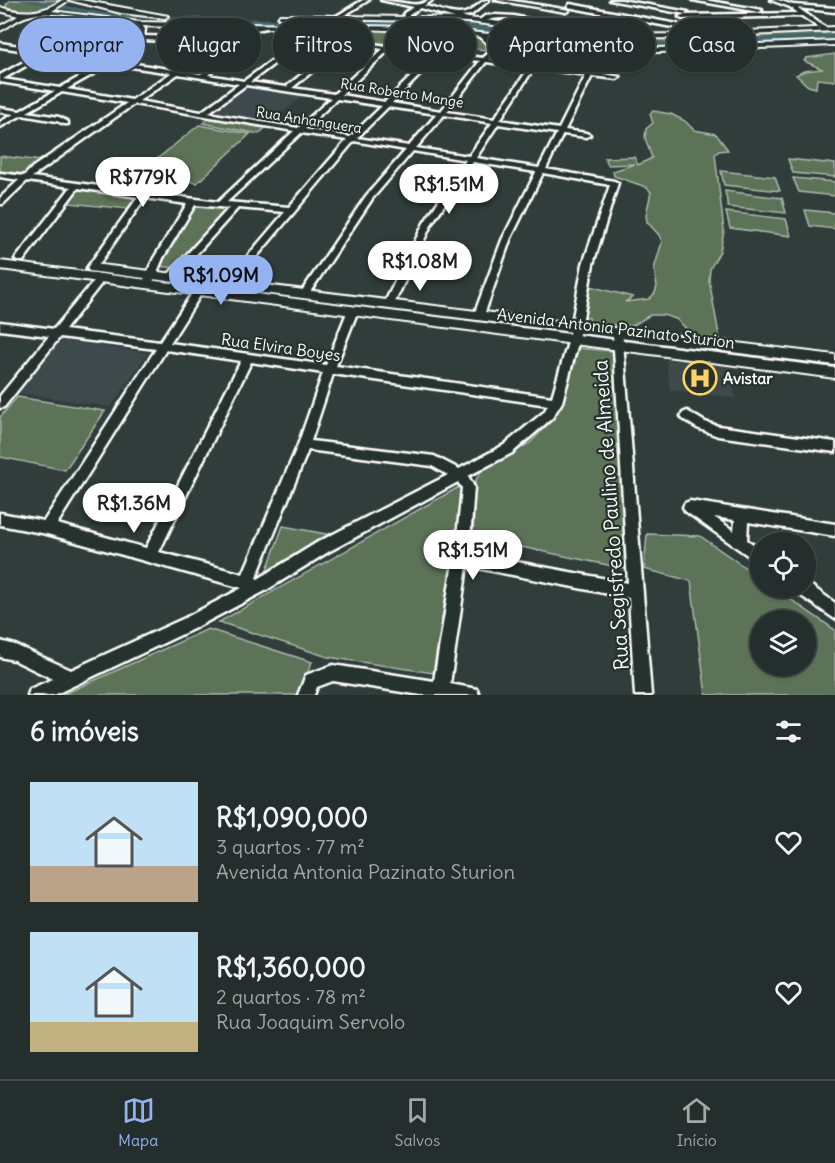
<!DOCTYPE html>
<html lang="pt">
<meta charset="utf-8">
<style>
:root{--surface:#242e2c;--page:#303a38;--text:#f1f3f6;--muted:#a3a8a9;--line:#414a48;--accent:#95b2f1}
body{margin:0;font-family:Delius,sans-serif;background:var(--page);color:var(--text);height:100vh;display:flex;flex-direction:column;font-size:22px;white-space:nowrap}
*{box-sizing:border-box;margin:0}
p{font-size:20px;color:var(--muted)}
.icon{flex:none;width:33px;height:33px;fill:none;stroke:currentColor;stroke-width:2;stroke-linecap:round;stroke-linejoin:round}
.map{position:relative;height:695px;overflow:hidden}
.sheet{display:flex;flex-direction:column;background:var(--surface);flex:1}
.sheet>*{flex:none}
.banner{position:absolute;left:18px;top:18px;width:800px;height:54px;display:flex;gap:12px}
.fabs{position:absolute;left:750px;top:532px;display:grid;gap:12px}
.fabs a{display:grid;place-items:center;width:66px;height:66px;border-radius:50%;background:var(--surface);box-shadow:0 2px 4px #0004,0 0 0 2px var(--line);font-size:30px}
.price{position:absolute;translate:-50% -51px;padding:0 14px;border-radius:21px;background:#fff;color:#222;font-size:20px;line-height:39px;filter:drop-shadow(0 2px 3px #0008)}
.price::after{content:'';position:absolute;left:50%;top:36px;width:18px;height:14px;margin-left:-9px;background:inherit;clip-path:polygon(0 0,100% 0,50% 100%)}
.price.active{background:var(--accent);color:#111}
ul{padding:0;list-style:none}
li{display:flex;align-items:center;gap:18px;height:150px;padding:0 30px}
li span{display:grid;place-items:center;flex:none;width:168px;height:120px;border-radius:0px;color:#555}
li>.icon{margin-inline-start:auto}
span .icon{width:72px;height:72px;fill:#fffc;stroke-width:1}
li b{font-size:26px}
h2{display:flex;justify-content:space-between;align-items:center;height:72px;padding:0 30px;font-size:26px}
.pill{padding:0 21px;border-radius:27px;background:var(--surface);box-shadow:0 2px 4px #0004,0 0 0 2px var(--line);font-size:21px;line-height:54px}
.pill.active{background:var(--accent);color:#111}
.menu{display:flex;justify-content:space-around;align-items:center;height:84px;border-top:2px solid var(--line);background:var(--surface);font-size:16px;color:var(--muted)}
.menu a{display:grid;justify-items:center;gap:3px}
.menu .active{color:var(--accent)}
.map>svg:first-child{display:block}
.built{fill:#3c494c}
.green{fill:#5b7359;stroke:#adb9ac;stroke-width:1.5;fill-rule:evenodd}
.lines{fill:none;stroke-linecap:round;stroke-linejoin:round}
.river{fill:#43666a;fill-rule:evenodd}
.minor-casing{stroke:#fff;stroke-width:5}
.secondary-casing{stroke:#fff;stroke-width:4}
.minor{fill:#26332d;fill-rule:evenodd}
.secondary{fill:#26332d;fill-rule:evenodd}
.labels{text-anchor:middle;stroke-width:4.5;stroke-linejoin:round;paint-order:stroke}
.far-street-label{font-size:14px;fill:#fff;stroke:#26332d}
.street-label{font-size:16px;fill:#fff;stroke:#26332d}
.poi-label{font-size:16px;font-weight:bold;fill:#fff;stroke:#26332d;text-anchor:start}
.near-street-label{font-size:20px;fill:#fff;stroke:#26332d}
</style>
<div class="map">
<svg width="835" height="695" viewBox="0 0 835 695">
<rect width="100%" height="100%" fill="#303d3b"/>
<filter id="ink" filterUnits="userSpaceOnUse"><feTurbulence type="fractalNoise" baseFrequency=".0167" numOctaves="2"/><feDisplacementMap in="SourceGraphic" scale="12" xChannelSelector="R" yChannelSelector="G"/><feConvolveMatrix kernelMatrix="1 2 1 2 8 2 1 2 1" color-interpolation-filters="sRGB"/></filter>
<g filter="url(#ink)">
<!-- built -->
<path class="built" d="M247,86L281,91L304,96L270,122L210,113Z
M61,340L148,353L111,407L19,393Z
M666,359L729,367L736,398L670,390Z"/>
<!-- green -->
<path class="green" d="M11,0H59C47,11 22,14 7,7L6,4Z
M312,28L433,32L478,37L488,46L487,50L449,46L446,51L310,35Z
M523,29L599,40L673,38L663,43L642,42L618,46L588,44L517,32Z
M835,30V37L692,46L684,37Z
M523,43L596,53L591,63L540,56L535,64L492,58Z
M835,54V81L817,79L816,88L808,86L796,75L804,71L822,69L804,61L806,58Z
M653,111L671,114L685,121L694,130L716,134L728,150L719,151L715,154L724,231L720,251L710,269L709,280L720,340L694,336L676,319L663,315H650L632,326L591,323L589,318L581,317L589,286L633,297L625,302L649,299L655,293L657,286L654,269L662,242L659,235L647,222L646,215L651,192L646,187L614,176L613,171L635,164L608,165L605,158L634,157L638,165L652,158L645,138L646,129L653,123L650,114Z
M209,118L265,128L259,134L203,123Z
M199,125L250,134L197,183L142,171Z
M0,156L42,161L25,174L0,171Z
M788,159L835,164V177L793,173Z
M721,171L775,177L780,191L724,185Z
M793,178L835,182V196L799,192Z
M80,187L137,196L129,209L68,203Z
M725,191L782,198L786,213L728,207Z
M196,204L231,207L175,268L158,266Z
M805,210L835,213V229L810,226Z
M726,212L786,219L791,236L730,228Z
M577,348L613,351L627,569L473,537L475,482L481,471L530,443L551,421Z
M17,397L105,411L65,470L0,457V417Z
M459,487L464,491L433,673L328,657L219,622Z
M283,526L331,535L265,575Z
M647,534L700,536L760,578V588H774L835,630V695H706L691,581L644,569ZM760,621H806V666H760Z
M208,629L312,662L298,695H62Z"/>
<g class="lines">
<!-- river -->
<path class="river" d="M19,0H36L105,13L141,16L306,20H421L499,28L604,44L835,35V41L604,50L499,34L421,26H306L105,17Z"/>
<!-- minor casing -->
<g class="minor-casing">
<path id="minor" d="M363,0H369L340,18L335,17Z
M381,0C390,0 413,6 420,4C425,3 427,0 433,0L424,6C438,8 455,18 468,12C477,8 480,0 489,0L471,15L462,16L471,19L469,22L420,8L409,15V21L418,29L415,31L403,21L404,13L414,7Z
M495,0H507L569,10L566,12Z
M610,0H621L688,12L685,14Z
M692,0H704L762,10L759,12Z
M771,0H778L793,5L835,8V12L798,8L826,28V30L824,31L802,16L682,19L679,17L682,15L798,13L790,7Z
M570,4L677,24L680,26L677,28L568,7Z
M495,15L514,16L554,25L551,27C528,22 503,12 481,23L478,21L485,16Z
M139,22L145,29L144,36L240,39L252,28L271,25V27L256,30L208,75L244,81L302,38L311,36L344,41L347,39L350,41L387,46L390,44L392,47L483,58L490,52L487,43L479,36V34C488,33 493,42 495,49L522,38L525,40L524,41L495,53L489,59L588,71L599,51H603L594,72L620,77L617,79L592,76L565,130L586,133L590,135L586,137L563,134L546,169L614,181L618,183L593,264L579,339L562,402L552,418L512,453L468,476L474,487L469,553L628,583L613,332L618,328L622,329L651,695H635L629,598L467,566L450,684L477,689L479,695H421L333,681L317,687L314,695H298L306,675L333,665L434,681L457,538L462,488L458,482L328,552L265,591L195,628L54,695H28L30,689L53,679L14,660L0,657V641L15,645L71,670L185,618L242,588L47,534L0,525V513L44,521L156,349L60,337L4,407L0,408V396L49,336L0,330V322L54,329L98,276H104L106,278L104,280L65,330L160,342L195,289L198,288L203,291L170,343L326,365L348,310L353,307L358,310L336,366L552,397L569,339L583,264L610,185L543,173L510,240L484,315L479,318L474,315L502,240L536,172L473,162L432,223L394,304L389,307L384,304L424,223L466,160L413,151L372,199L308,295H302L300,293L302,291L366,196L406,150L354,141L232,286L229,287L224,284L285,212L238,208L174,279H168L166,277L168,275L229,208L195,205L163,258L152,284L147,287L142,284L154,258L187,204L145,198L95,270L92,271L87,268L138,197L78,188L23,261H17L15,259L17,257L71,187L27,181L3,204H0V198L19,180L0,177V173L24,176L33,167L127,103L62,92L27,112L59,117L68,122V124H64L57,121L22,115L0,127V122L14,114L0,112V108L20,111L55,91L0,82V75L40,53L0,47V43L109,60L138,37L139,29L136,24ZM142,40L236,43L201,74L116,61ZM306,40L340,43L286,87L250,82ZM346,44L383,49L334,94L292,88ZM389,50L433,55L385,102L341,95ZM46,54L104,63L60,88L3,79ZM439,56L480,61L441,111L392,103ZM486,62L529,68L494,119L447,112ZM111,64L171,73L132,100L67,89ZM534,68L586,75L559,129L500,120ZM178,74L239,84L201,112L139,101ZM246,85L331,98L298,128L208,113ZM337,99L382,106L350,137L305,129ZM134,104L294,131L218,202L32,177ZM388,107L437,114L409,146L357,138ZM444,115L492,123L469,156L416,148ZM498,124L557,133L539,168L476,158ZM301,133L347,140L289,207L227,202ZM166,350L241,361L146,548L57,524ZM251,362L323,373L298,445L243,574L159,552ZM333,374L548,405L544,412L504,445L459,469L434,456L311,441ZM308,450L432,466L448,475L318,542L258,579L256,578Z
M687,411L705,422L718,426L835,442V452L718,436L697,428L683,419L681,416L683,413Z
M690,501L835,524V536L748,522L747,540L760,549V564L685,511L683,507L685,503ZM714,517L735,520L734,531Z
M806,582L835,603V619L797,593L795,588H806Z"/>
</g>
<!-- secondary casing -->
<g class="secondary-casing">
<path id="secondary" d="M62,0H81L168,16L165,18L121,13L69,0L52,11L139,22L415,27L501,35L507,30L511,32L508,36L610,50L835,41V45L610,54L505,40L493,54L489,52L498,39C381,23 260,31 142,26C109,25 59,8 28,16C18,18 9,27 0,31V26L18,16L0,11V7C20,14 44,14 62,0Z
M280,15L469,18L603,35L682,34L835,27V31L682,38L603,39L469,22L278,18Z
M0,261L835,368V378L0,269Z
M93,264L835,355V365L89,271L87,268Z"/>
</g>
<!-- minor -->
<use href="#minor" class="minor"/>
<!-- secondary -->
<use href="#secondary" class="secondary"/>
</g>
</g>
<!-- icons -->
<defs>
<g id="hospital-ring" transform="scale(1.725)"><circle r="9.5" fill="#26332d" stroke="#ffd166" stroke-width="1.5"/><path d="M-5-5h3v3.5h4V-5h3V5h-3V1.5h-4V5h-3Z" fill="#ffd166"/></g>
</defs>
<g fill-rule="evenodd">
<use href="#hospital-ring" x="700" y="378"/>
</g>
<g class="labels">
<!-- far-street labels -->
<g class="far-street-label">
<text transform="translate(402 93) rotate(9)" y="5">Rua Roberto Mange</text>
<text transform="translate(309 120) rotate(9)" y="5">Rua Anhanguera</text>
</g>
<!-- street labels -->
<g class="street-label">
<text transform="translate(616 328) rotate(7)" y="6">Avenida Antonia Pazinato Sturion</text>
<text transform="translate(281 347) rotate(8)" y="6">Rua Elvira Boyes</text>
</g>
<!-- poi labels -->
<g class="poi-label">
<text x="723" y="384">Avistar</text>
</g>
<!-- near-street labels -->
<g class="near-street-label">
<text transform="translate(611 515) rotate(-94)" y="7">Rua Segisfredo Paulino de Almeida</text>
</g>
</g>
</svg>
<div class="fabs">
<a><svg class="icon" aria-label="locate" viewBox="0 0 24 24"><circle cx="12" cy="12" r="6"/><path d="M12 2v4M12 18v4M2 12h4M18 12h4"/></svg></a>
<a><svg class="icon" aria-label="layers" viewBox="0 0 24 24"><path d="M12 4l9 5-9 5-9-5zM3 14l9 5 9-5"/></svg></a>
</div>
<b class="price" style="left:143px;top:208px">R$779K</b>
<b class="price" style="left:449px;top:215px">R$1.51M</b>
<b class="price" style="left:420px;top:292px">R$1.08M</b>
<b class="price active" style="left:221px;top:306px">R$1.09M</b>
<b class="price" style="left:134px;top:534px">R$1.36M</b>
<b class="price" style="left:473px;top:581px">R$1.51M</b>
<div class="banner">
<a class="pill active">Comprar</a>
<a class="pill">Alugar</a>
<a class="pill">Filtros</a>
<a class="pill">Novo</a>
<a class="pill">Apartamento</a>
<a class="pill">Casa</a>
</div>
</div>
<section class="sheet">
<h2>6 imóveis<svg class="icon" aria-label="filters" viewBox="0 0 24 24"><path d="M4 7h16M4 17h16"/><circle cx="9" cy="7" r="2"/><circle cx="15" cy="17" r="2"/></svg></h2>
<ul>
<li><span style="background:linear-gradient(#bfe0f5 70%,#b9a48a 0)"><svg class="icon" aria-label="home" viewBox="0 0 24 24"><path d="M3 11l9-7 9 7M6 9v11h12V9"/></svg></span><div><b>R$1,090,000</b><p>3 quartos · 77 m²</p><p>Avenida Antonia Pazinato Sturion</p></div><svg class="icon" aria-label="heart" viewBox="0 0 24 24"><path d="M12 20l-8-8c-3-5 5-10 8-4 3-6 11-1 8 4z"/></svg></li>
<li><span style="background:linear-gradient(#bfe0f5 75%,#c2b280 0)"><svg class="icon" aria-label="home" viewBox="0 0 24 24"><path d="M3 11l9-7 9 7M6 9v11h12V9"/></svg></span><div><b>R$1,360,000</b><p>2 quartos · 78 m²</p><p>Rua Joaquim Servolo</p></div><svg class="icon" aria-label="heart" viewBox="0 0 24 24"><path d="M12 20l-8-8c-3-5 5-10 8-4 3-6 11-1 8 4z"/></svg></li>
</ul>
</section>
<nav class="menu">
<a class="active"><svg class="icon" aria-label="map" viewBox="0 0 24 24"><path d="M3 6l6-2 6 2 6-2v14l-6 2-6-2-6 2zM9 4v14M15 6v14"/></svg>Mapa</a>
<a><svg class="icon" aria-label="saved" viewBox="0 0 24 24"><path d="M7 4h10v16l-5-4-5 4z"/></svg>Salvos</a>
<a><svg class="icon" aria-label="home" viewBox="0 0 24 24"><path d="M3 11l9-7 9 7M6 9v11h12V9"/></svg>Início</a>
</nav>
